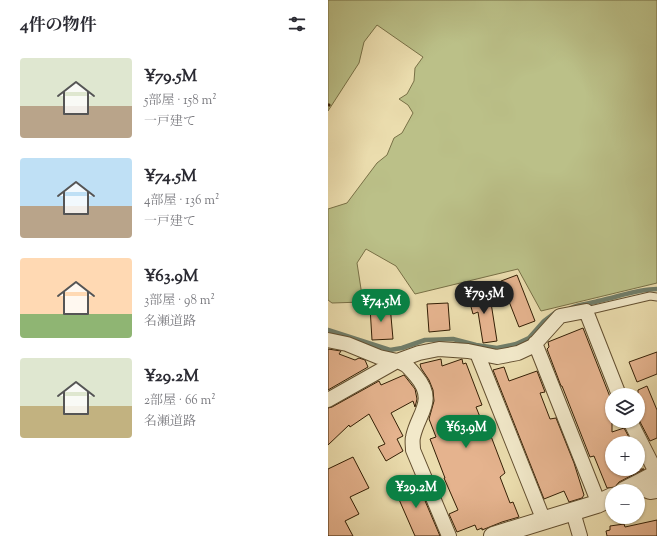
<!DOCTYPE html>
<html lang="ja">
<meta charset="utf-8">
<style>
:root{--surface:#fff;--page:#f7f7f7;--text:#2b2b33;--muted:#7c7c81;--accent:#0b8043}
body{margin:0;font-family:"Sorts Mill Goudy","Noto Serif JP",serif;background:var(--page);color:var(--text);height:100vh;display:flex;flex-direction:column;font-size:15px;white-space:nowrap}
*{box-sizing:border-box;margin:0}
p{font-size:13px;color:var(--muted)}
.icon{flex:none;width:22px;height:22px;fill:none;stroke:currentColor;stroke-width:2;stroke-linecap:round;stroke-linejoin:round}
.map{position:relative;flex:1;overflow:hidden}
.details{display:flex;flex-direction:column;background:var(--surface);width:328px}
.details>*{flex:none}
.buttons{position:absolute;left:277px;top:388px;display:grid;gap:8px}
.buttons a{display:grid;place-items:center;width:40px;height:40px;border-radius:50%;background:var(--surface);box-shadow:0 1px 3px #0004;font-size:20px}
.price{position:absolute;translate:-50% -34px;padding:0 9px;border-radius:14px;background:var(--accent);color:#fff;font-size:13px;line-height:26px;filter:drop-shadow(0 1px 2px #0008)}
.price::after{content:'';position:absolute;left:50%;top:24px;width:12px;height:9px;margin-left:-6px;background:inherit;clip-path:polygon(0 0,100% 0,50% 100%)}
.price.on{background:#222;color:#fff}
ul{padding:0;list-style:none}
li{display:flex;align-items:center;gap:12px;height:100px;padding:0 20px}
li span{display:grid;place-items:center;flex:none;width:112px;height:80px;border-radius:4px;color:#555}
li>.icon{margin-inline-start:auto}
span .icon{width:48px;height:48px;fill:#fffc;stroke-width:1}
li b{font-size:17px}
h2{display:flex;justify-content:space-between;align-items:center;height:48px;padding:0 20px;font-size:17px}
main{display:flex;flex:1;min-height:0}
.map>svg:first-child{display:block}
.green{fill:#bbc088;stroke:#787046}
.lines{fill:none;stroke-linecap:round;stroke-linejoin:round}
.stream{stroke:#707d69;stroke-width:4.5}
.building{fill:#e5b38e;stroke:#341f05}
.service-casing{stroke:#624e2f;stroke-width:9}
.minor-casing{stroke:#624e2f;stroke-width:16}
.tertiary-casing{stroke:#624e2f;stroke-width:20}
.path{stroke:#341f05;stroke-width:2.5;stroke-dasharray:3 2;stroke-linecap:butt}
.service{stroke:#f2e9ca;stroke-width:7}
.minor{stroke:#f2e9ca;stroke-width:14}
.tertiary{stroke:#f2e9ca;stroke-width:18}
</style>
<main>
<section class="details">
<h2>4件の物件<svg class="icon" aria-label="filters" viewBox="0 0 24 24"><path d="M4 7h16M4 17h16"/><circle cx="9" cy="7" r="2"/><circle cx="15" cy="17" r="2"/></svg></h2>
<ul>
<li><span style="background:linear-gradient(#dfe7d0 60%,#b9a48a 0)"><svg class="icon" aria-label="home" viewBox="0 0 24 24"><path d="M3 11l9-7 9 7M6 9v11h12V9"/></svg></span><div><b>¥79.5M</b><p>5部屋 · 158 m²</p><p>一戸建て</p></div></li>
<li><span style="background:linear-gradient(#bfe0f5 60%,#b9a48a 0)"><svg class="icon" aria-label="home" viewBox="0 0 24 24"><path d="M3 11l9-7 9 7M6 9v11h12V9"/></svg></span><div><b>¥74.5M</b><p>4部屋 · 136 m²</p><p>一戸建て</p></div></li>
<li><span style="background:linear-gradient(#ffd9b3 70%,#8fb573 0)"><svg class="icon" aria-label="home" viewBox="0 0 24 24"><path d="M3 11l9-7 9 7M6 9v11h12V9"/></svg></span><div><b>¥63.9M</b><p>3部屋 · 98 m²</p><p>名瀬道路</p></div></li>
<li><span style="background:linear-gradient(#dfe7d0 60%,#c2b280 0)"><svg class="icon" aria-label="home" viewBox="0 0 24 24"><path d="M3 11l9-7 9 7M6 9v11h12V9"/></svg></span><div><b>¥29.2M</b><p>2部屋 · 66 m²</p><p>名瀬道路</p></div></li>
</ul>
</section>
<div class="map">
<svg width="329" height="536" viewBox="0 0 329 536">
<rect width="100%" height="100%" fill="#ebddae"/>
<filter id="stains"><feTurbulence type="fractalNoise" baseFrequency=".005" numOctaves="4"/><feColorMatrix values="0 0 0 0 .2 0 0 0 0 .09 0 0 0 0 .02 0 0 0 .5 -.17"/></filter>
<radialGradient id="worn" r=".72"><stop offset=".6" stop-color="#630" stop-opacity="0"/><stop offset="1" stop-color="#630" stop-opacity=".3"/></radialGradient>
<!-- green -->
<path class="green" d="M0,0H329V283L213,311L190,269L87,294L68,266L38,249L29,263L35,302L4,303L0,300V209L19,203L49,163L59,155L66,138L74,133L85,113L80,105L71,99L79,94L86,81L87,68L95,57L49,25L36,42L31,63L0,111Z"/>
<g class="lines">
<!-- stream -->
<path class="stream" d="M243,308C252,304 261,304 270,301C290,297 309,289 329,289
M0,330L62,350L74,348L97,340L125,339L148,345L169,348L188,344L201,338L216,321L228,312"/>
</g>
<!-- building -->
<path class="building" d="M189,275L207,321L191,327L173,281Z
M161,290L169,341L155,343L150,312L145,314L140,296Z
M120,303L122,330L101,332L99,304Z
M62,305L65,339L44,340L42,307Z
M255,328L284,402V432L296,428L304,443H284V469H316L291,482L287,487L279,488L266,456L262,457L234,386H233L219,349L221,347L220,342Z
M0,349L13,351L11,354L27,360L31,358L37,360L40,367L0,390Z
M329,352V374L309,382L301,362Z
M113,359L114,366L134,359L135,364L138,363L154,405L148,407L158,432L161,431L177,473L172,477L182,503L185,502L191,517L174,522L154,530V528L149,530L147,525L129,532L121,514L130,510L116,478H117L102,439L108,437L101,419L106,401L105,390L101,380L93,368L92,364Z
M176,367L181,381L209,371L217,392L212,393L222,419L228,418L246,463L256,495L254,498L241,502L236,491L216,499L165,370Z
M76,375L87,389L89,399L87,407L85,401L63,413L75,436L69,439L75,451L58,461L50,447L57,444L41,414L22,427L21,425L0,445V408L4,407L51,381L53,385Z
M319,386L329,410V438L322,441L310,418V390Z
M25,457L41,488L22,497L31,514L17,521L25,536H0V469Z
M87,478L95,496L112,536H87L66,488Z
M329,520V536H279L278,531L282,530V526L296,524L297,527Z"/>
<g class="lines">
<!-- service casing -->
<g class="service-casing">
<path id="service" d="M258,311L322,296L329,297"/>
</g>
<!-- minor casing -->
<g class="minor-casing">
<path id="minor" d="M0,340L19,344L51,357L69,361L91,353L111,349L140,351L169,357L190,353L205,346L232,316L258,311L291,395
M207,343L271,504
M149,353L216,521
M0,400L69,361C79,364 81,368 88,376C109,401 90,413 85,437C84,441 85,446 85,450L121,536
M302,421L329,474
M305,486L322,492L329,491
M245,512L252,536"/>
</g>
<!-- tertiary casing -->
<g class="tertiary-casing">
<path id="tertiary" d="M296,491L329,474
M165,536L269,504L284,497"/>
</g>
<!-- path -->
<path class="path" d="M0,104L2,106"/>
<!-- service -->
<use href="#service" class="service"/>
<!-- minor -->
<use href="#minor" class="minor"/>
<!-- tertiary -->
<use href="#tertiary" class="tertiary"/>
</g>
<rect width="100%" height="100%" filter="url(#stains)"/>
<rect width="100%" height="100%" fill="url(#worn)"/>
</svg>
<div class="buttons">
<a><svg class="icon" aria-label="layers" viewBox="0 0 24 24"><path d="M12 4l9 5-9 5-9-5zM3 14l9 5 9-5"/></svg></a>
<a>+</a>
<a>−</a>
</div>
<b class="price on" style="left:156px;top:315px">¥79.5M</b>
<b class="price" style="left:53px;top:323px">¥74.5M</b>
<b class="price" style="left:138px;top:449px">¥63.9M</b>
<b class="price" style="left:88px;top:509px">¥29.2M</b>
</div>
</main>
